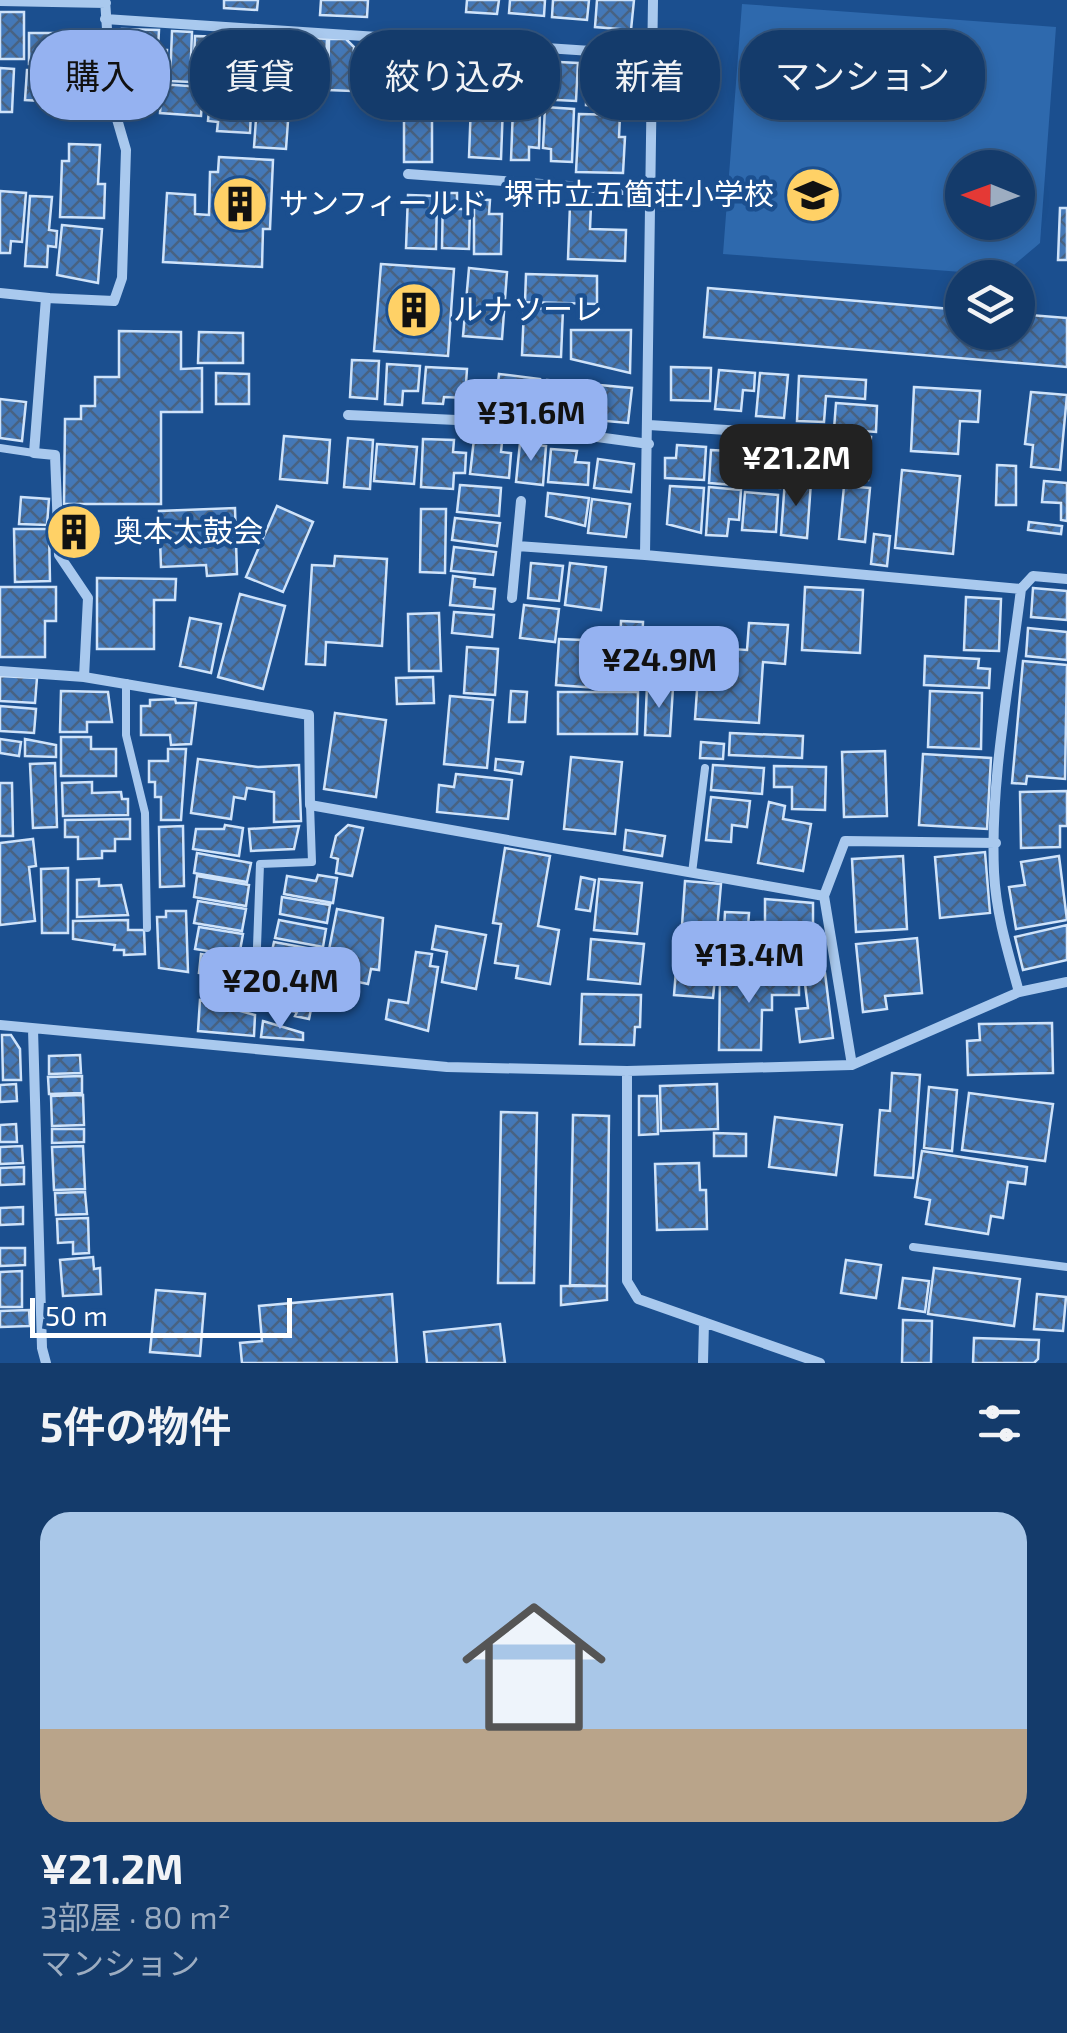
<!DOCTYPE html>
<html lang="ja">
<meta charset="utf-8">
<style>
:root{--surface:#143b6b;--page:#1d4271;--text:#f1f3f6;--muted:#9dadc1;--line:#33557e;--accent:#95b2f1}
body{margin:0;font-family:"Exo 2","Noto Sans JP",sans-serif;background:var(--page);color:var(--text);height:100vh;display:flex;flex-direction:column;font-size:38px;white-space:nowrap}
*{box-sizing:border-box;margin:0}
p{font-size:32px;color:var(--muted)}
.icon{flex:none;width:55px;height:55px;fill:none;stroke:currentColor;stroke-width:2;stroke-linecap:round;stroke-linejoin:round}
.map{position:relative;height:1363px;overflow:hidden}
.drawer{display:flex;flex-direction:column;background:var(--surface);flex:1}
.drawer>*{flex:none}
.hud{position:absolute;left:30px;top:30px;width:1008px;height:90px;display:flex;gap:20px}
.needle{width:65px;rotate:271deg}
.controls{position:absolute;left:945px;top:150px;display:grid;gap:20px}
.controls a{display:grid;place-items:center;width:90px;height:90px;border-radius:50%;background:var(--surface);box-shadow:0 5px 15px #0003,0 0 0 2px var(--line);font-size:50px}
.scale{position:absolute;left:30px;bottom:25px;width:262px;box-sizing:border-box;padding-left:10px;border:5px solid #fff;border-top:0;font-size:28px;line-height:35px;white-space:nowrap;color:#fff;-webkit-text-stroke:8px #1b4f8f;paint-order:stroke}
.price{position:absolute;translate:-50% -85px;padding:0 22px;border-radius:20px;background:var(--accent);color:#111;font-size:32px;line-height:65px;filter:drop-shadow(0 2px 5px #0008)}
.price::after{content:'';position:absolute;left:50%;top:60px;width:30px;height:22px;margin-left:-15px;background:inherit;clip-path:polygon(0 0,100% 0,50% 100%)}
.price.current{background:#222;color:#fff}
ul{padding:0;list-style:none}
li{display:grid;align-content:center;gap:20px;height:530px;padding:0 40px}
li+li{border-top:2px solid var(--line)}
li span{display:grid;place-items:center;height:310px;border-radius:30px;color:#555}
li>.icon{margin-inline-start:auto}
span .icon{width:180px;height:180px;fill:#fffc;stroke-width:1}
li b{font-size:42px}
h2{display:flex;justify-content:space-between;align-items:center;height:120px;padding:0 40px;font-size:42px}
.pill{padding:0 35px;border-radius:40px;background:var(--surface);box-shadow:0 5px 15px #0003,0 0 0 2px var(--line);font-size:35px;line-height:90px}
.pill.current{background:var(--accent);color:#111}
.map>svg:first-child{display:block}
.grass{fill:#2e69ad;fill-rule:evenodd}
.building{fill:url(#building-cross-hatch);stroke:#cfe3fa;stroke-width:2.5}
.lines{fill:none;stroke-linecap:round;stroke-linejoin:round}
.lane{stroke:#a9c9ee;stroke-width:8}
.street{stroke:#a9c9ee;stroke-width:10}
.labels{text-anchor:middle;stroke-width:9;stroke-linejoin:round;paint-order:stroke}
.poi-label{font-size:30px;fill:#fff;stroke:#1b4f8f;text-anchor:start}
</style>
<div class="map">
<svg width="1067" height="1363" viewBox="0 0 1067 1363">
<defs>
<pattern id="building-cross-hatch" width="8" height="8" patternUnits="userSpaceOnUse" patternTransform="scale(2.5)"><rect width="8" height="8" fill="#4478b7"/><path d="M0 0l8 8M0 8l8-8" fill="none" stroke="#486282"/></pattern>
</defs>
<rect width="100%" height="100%" fill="#1b4f8f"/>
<!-- grass -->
<path class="grass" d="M742,4L1056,27L1040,243L1002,275L723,254ZM962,168H1018V222H962Z"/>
<!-- building -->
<path class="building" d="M224,0H258L257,10L224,8Z
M321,0H368L367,17L320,15Z
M467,0H499L497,14L466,12Z
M510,0H545L544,16L509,13Z
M553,0H589L587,20L552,17Z
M597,0H634L631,30L595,27Z
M0,12H24V59H0Z
M122,29L159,30L158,50H167L166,77L125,74Z
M172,31L192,32L190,82L170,81Z
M29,33H81V65L29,64Z
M230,35H248L247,86L229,85Z
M251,35L270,36L268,86L249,85Z
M195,36L227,37L225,84L193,83Z
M272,36L291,37L289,87L270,86Z
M292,38H310L308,88L291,87Z
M313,38L327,39L325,88L311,87Z
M329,39H346L354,47L352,91L328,90Z
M440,55L475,57L478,95L439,93Z
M490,55L531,58L528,100L487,97Z
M391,56L433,58L431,96L389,94Z
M539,61L578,63L576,101L537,99Z
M588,64L628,65L625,108L586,105Z
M0,68L14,69L12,112H0Z
M27,70L81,73L79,103L25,100Z
M145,83L203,87L201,116L160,113L161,100L144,99Z
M211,88L252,91L250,133L217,131L218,122L208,121Z
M258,91L290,93L286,149L254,147Z
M404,101H432V162H404Z
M471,103L503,105L501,159L469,157Z
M545,107L574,109L572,162L551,161V149L543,148Z
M513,108L540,109L539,148L529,147V160H511Z
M579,114L620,115L619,137H625L623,173L576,172Z
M69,144L100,145L98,184H105L104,218L60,217L62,161H69Z
M219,157L273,160L270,229H263L262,267L163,262L167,193L195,195V214L209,215L210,172H218Z
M0,191L26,193L22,242L11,241L10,253H0Z
M443,193H457V209H470L469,249L442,248Z
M408,195L437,196L436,249L406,248Z
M30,196L52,197L49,230L57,231L56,247L48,246L47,267L25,266Z
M474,199L490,200L489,214H502L501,254H474Z
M570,205H591L590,229L626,230L625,261L568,259Z
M1060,208H1067V260H1058Z
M62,225L102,229L98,283L57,275Z
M381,264L454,269L448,356L374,351Z
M469,268L507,272L502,339L463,336Z
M526,274L597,276V304L525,302Z
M708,288L962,310V332H1018V314L1067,318V367L704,337Z
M524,308L563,309L561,357L522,355Z
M571,330H631L630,373L571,359Z
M119,331L181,332V369L202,368V412H161V504H64L65,419H81V406H95V377H119Z
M199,332L243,333V363H198Z
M352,360L379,361L377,399L350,397Z
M387,364L420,366L418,391H403L402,405L385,404Z
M426,367L467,369L465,398L444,397L443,404L423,403Z
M671,367L711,368L710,401L671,400Z
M719,370L755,373L754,391L743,390L741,411L715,409Z
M216,373L249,374V404H216Z
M760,373L788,375L784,418L756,416Z
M499,374L540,379L536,413L510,409L511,401L496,399Z
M799,376L866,380L865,399L826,396L824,422L797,421Z
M547,380L581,383L577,414L544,410Z
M588,384L632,388L628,423L584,419Z
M914,387L980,391L978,422L960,421L958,454L911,451Z
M1031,392L1067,395L1060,470L1031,467L1033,445L1025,444Z
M0,399L26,402L22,441L0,438Z
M836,403L877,406L876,432L834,429Z
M791,430L825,433L822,477L787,474Z
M835,435L871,437L868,480L832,477Z
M284,436L330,440L327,483L280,479Z
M348,438L373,440L370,489L344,487Z
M423,439L454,440L453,452L466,453L465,473H454L453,489L421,487Z
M474,439L502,442L501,452L511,453L509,478L470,474Z
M755,440L783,442L780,488L751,486Z
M520,443L546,446L543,485L516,482Z
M377,444L417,447L414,484L374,481Z
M677,445L706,447L704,480L665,478V458H676Z
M551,449L577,451L575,462L589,463L588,485L548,482Z
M711,450L749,452L746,486L709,483Z
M598,459L634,464L631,492L594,488Z
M997,465L1016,466V505H996Z
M902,470L960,476L953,554L895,548Z
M785,480L811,482L807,538L781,535Z
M1044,481L1067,483V521L1061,520V503L1042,502Z
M460,485L501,488L499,516L457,512Z
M670,486L704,488L701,533L667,524Z
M844,486L870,488L865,542L839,539Z
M709,487L741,490L739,520L729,519L727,536L706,535Z
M745,492L778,495L776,532L742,530Z
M548,493L589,498L585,526L546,516Z
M21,497L49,499L47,525L19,524Z
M592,499L630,504L626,537L588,533Z
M277,506L313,522L283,592L246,577Z
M235,508L237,574L207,576L206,565L161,567L159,511Z
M421,509H446L445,573L420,572Z
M62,513H85V550H62Z
M455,518L500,523L497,546L452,540Z
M1029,522L1062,526L1061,534L1028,530Z
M14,529H49L50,581L15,582Z
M874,534L890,536L887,566L871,564Z
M454,547L496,552L493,575L451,571Z
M335,556L387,559L382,646L326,642L325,665L306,664L312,565L334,566Z
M531,563L563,566L559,601L528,598Z
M570,563L606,567L601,610L565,605Z
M453,576L475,579L474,587L495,589L493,609L450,605Z
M97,578L176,579L175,600H154V649H97Z
M0,587H56V621H45V657H0Z
M805,587L863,590L860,653L802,650Z
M1033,588L1067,591V620L1031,617Z
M240,594L285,606L263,689L218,677Z
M966,597L1001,599L999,651L964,650Z
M524,605L559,609L555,642L520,638Z
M454,612L494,615L492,637L452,633Z
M439,613L441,671H409L408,614Z
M190,618L221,624L211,673L180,666Z
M621,621L643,622L642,646L620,645Z
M749,623L788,625L785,664L763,662L759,723L695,719L700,647L747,650Z
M1028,628L1067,632V660L1026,656Z
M559,639L583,640V649L604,650L603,663L614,664L612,689L556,685Z
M467,647L498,649L495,695L464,693Z
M925,656L979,659L978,668L990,669L989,688L924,685Z
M1023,661L1067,665L1065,779L1027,776L1026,784L1012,783Z
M0,676L37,678L35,703L0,701Z
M433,677L434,703L397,704L396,678Z
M647,685L673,687L670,736L645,735Z
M61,691L108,692L112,722H87V732H60Z
M511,691L527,692L525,722H509Z
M930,691L982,693L981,749L928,747Z
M558,692H638L637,734H558Z
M450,696L493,700L487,768L444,764Z
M175,699L176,703H196L191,744L171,745L170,735H141V706H150V700Z
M0,706L36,709L34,733L0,731Z
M335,713L386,720L376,797L324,789Z
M730,733L803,736L802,758L729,755Z
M61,737H91V749H116V776H61Z
M0,739L21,742L19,756L0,753Z
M25,739L56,745V757L25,756Z
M701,742L724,744L723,759L700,758Z
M168,749H186L181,820H161V797H155V782H149V761H168Z
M885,751L887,816L844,817L842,752Z
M923,754L991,758L987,829L919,825Z
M571,757L622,762L615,834L564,829Z
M198,759L258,767L299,765L301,821L274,822V792L247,788L245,799L234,797L231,819L191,813Z
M496,759L523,762L521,774L495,770Z
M55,763L57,827L33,828L30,764Z
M713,765L764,768L762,794L711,790Z
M774,766L826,767L825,810L792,809V787H774Z
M456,774L512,780L508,819L437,812L439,785L454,787Z
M92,782V793L121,792L122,799H128V815L63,816L62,783Z
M0,783H12L13,836H0Z
M1067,791V826H1060V847L1021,848L1020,792Z
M711,797L750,801L747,827L732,825L731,842L706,840Z
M769,802L785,806L783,819L811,824L803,871L758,863Z
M130,819V839H115V851H102V858L78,859V837H65V820Z
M225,825L243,828L239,856L193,849L196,829H224Z
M348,825L363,828L352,876L336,873L338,859L331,857L336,836Z
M183,826L184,886L160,887L159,827Z
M299,826L294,849L251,851L249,829Z
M626,830L665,836L662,856L624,850Z
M33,839L36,866L29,867L35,921L0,925V843Z
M505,848L550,856L538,926L559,930L550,984L516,978L518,966L495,963L501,924L493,923Z
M985,852L990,913L940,918L935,857Z
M197,853L251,863L247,882L194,873Z
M903,856L907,929L856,932L852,859Z
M1059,856L1067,920L1016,929L1009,887L1025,885L1021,862Z
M68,868V933H42L41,869Z
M318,875L337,878L333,903L284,894L287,876L316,881Z
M197,876L249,885L246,906L194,897Z
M581,877L595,880L590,911L576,909Z
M99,879V886L121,885L128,915L77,917V880Z
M599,879L642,883L637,934L594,930Z
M685,881L721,884L716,942L681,940Z
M282,897L330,905L327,923L280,914Z
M765,899L813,903V933L756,934V922H765Z
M198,901L246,909L242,931L194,923Z
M337,909L383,918L379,970L371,969L368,984L324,975Z
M166,911H186L188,972L159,968L157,917H166Z
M725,912L749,913L745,969L722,967Z
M128,920V930H144L145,954L124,955V950H114L115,945L73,939V921Z
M279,920L326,929L323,947L275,938Z
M1067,925V960L1023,970L1015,937Z
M436,926L486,935L476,989L442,982L447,952L432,949Z
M199,927L243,934L239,956L195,949Z
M917,938L922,993L885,996L887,1009L863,1012L856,944Z
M591,939L644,944L640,984L588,979Z
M752,939L801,940V956H808L807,968H752Z
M274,942L323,951L319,970L270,960Z
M678,945L718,949L713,998L674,995Z
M416,952L432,954L430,966L438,967L428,1031L386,1019L389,1000L408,1003Z
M201,954L240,961L236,986L206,981L207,974L199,973Z
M270,964L318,973L315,991L267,983Z
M720,973L799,974V995H772V1010H762L761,1050H719Z
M825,973L833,1038L800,1042L796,1009L808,1008L804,976Z
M267,986L314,995L309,1019L295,1016L297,1012L263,1006Z
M582,994L641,995L640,1027H635L634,1045L580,1044Z
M200,1000L255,1015L254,1036L198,1031Z
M263,1021L303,1033V1040L261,1037Z
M1052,1023L1053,1073L968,1075L967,1041L980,1040L979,1024Z
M2,1035H11L20,1049L21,1080H3Z
M80,1055L81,1073L49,1074V1056Z
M892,1073L920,1075L913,1178L875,1175L880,1110L890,1111Z
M82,1076V1093L49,1094L48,1077Z
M16,1084L17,1101L0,1102V1085Z
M717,1084L718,1129L661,1131L660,1086Z
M929,1087L957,1090L952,1151L924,1148Z
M969,1093L1053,1104L1045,1161L962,1150Z
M83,1095L84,1125L52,1126L51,1096Z
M639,1096H657L658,1134L639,1135Z
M501,1112L537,1113L534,1283H498Z
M573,1115L609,1116L607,1286L570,1285Z
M775,1117L842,1125L836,1175L769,1167Z
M16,1124L17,1142H0V1125Z
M52,1129H84V1142L52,1143Z
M714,1133L746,1134V1156H714Z
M22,1146L23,1163L0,1164V1147Z
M83,1146L85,1189L54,1190L52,1147Z
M922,1151L1027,1167L1025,1184L1008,1182L1003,1218L991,1216L988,1234L926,1224L930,1200L915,1197Z
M699,1163L700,1190H706L707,1229L657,1230L655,1164Z
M24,1167V1184L0,1185V1168Z
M85,1192L87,1214L56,1215L55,1193Z
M23,1207V1224L0,1225V1208Z
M88,1218L89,1253L73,1254V1242L58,1243L57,1219Z
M0,1248H25V1265L0,1266Z
M93,1257L94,1269L100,1268L101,1294L63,1296L60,1260Z
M846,1260L881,1265L876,1298L841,1293Z
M934,1268L1020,1279L1014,1326L928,1314Z
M22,1271V1307H0V1272Z
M903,1278L929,1281L925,1312L899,1308Z
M561,1286H607V1300L561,1305Z
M156,1290L205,1294L200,1356L150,1352Z
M392,1294L397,1363H242L240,1343L262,1341L259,1306Z
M1037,1294L1066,1297L1063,1331L1034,1329Z
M29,1310L30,1326L0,1327V1311Z
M903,1320L932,1321L931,1363H902Z
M500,1324L505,1363H427L424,1332Z
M974,1338L1039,1340L1038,1359L1034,1363H973Z"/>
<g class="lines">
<!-- lane -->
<path class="lane" d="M0,448L34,453
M126,683V735L145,813L147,928
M692,873L705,768
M256,974L260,864L312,862L310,805
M913,1247L1067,1267"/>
<!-- street -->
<path class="street" d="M653,0L645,555L1021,589L1033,576L1067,579
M0,1L106,3
M105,19L652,55
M408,174L650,192
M0,293L49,298
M348,415L478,421L649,444
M649,425L758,432
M517,546L645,555
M512,598L521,501
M0,671L84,677L309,715L310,805L824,896L852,1065
M84,677L88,598L59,555L55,455L34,453L46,298L114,301L122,278L126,150L112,102L105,0
M824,896L845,841L996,843
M1019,992C1008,952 996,914 994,872C990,779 1010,681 1021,589
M0,1025L447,1067L627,1071L852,1065L1019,992L1067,982
M33,1029L42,1348L46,1363
M627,1071V1281L638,1299L820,1363
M703,1363L704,1322"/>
</g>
<!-- icons -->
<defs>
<g id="school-disc" transform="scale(2.875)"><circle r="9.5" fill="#ffd166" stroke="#1b4f8f"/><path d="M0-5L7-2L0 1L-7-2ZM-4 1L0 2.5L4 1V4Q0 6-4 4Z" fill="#111"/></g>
<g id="building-disc" transform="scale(2.875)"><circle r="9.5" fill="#ffd166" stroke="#1b4f8f"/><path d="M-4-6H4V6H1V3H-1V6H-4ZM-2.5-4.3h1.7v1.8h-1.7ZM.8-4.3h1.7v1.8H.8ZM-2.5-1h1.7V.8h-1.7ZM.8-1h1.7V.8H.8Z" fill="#111"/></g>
</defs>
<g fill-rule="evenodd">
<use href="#school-disc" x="813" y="195"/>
<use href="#building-disc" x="240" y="204"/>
<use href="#building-disc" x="414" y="310"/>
<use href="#building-disc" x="74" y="532"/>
</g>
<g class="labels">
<!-- poi labels -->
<g class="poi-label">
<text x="774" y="205" text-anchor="end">堺市立五箇荘小学校</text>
<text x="279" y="214">サンフィールド</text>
<text x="453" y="320">ルナソーレ</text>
<text x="113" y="542">奥本太鼓会</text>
</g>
</g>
</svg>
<div class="controls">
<a><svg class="needle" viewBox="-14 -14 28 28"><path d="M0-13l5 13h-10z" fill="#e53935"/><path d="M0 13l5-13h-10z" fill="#9dadc1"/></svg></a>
<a><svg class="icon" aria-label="layers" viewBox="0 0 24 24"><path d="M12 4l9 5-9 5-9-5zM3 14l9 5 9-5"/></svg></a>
</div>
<div class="scale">50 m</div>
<b class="price" style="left:531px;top:464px">¥31.6M</b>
<b class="price current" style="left:796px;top:509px">¥21.2M</b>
<b class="price" style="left:659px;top:711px">¥24.9M</b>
<b class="price" style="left:749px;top:1006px">¥13.4M</b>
<b class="price" style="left:280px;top:1032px">¥20.4M</b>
<div class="hud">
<a class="pill current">購入</a>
<a class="pill">賃貸</a>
<a class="pill">絞り込み</a>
<a class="pill">新着</a>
<a class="pill">マンション</a>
</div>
</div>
<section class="drawer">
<h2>5件の物件<svg class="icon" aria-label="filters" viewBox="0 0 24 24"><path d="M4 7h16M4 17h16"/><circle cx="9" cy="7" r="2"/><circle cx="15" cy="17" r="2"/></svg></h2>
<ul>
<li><span style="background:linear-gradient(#a9c7e8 70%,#b9a48a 0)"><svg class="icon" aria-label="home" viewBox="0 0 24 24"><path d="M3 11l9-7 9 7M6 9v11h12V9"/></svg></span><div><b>¥21.2M</b><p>3部屋 · 80 m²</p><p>マンション</p></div></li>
</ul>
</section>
